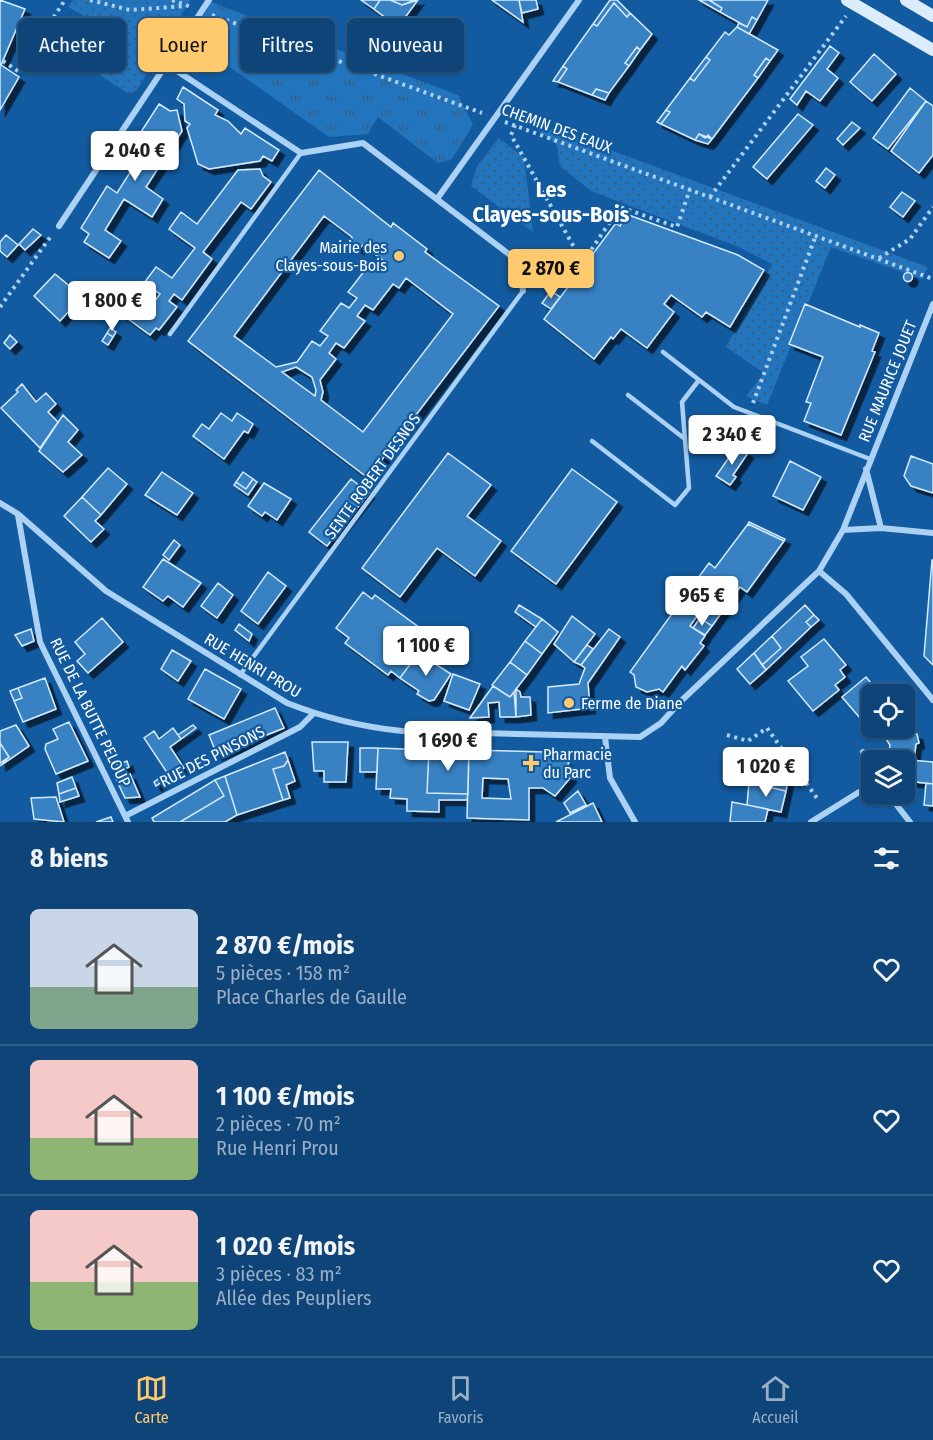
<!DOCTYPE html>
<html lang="fr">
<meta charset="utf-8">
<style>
:root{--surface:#0e4478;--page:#1c4e80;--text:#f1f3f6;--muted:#9bb0c6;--line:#2e5c8a;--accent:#ffca6e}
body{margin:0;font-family:"Fira Sans Condensed",sans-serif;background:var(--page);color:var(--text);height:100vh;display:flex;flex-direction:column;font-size:22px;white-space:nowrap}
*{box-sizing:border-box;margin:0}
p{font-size:20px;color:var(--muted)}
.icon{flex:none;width:33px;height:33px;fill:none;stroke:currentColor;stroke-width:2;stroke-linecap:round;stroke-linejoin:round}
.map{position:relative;height:822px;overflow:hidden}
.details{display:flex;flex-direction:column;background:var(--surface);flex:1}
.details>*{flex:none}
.hud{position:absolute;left:18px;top:18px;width:600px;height:54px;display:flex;gap:12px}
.controls{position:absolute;left:861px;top:684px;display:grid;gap:12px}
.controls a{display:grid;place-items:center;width:54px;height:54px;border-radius:9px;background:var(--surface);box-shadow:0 2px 4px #0004,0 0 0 2px var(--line);font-size:30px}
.price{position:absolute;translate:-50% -51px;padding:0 14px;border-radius:6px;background:#fff;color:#222;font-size:20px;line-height:39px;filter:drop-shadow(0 2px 3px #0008)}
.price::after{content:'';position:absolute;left:50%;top:36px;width:18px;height:14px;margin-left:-9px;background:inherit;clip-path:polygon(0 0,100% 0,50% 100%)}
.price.selected{background:var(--accent);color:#111}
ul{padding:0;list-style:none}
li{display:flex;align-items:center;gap:18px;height:150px;padding:0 30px}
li+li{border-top:2px solid var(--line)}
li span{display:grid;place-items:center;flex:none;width:168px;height:120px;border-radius:9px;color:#555}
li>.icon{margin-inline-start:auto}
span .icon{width:72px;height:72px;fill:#fffc;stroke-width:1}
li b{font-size:26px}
h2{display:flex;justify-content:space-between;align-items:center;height:72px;padding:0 30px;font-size:26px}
.pill{padding:0 21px;border-radius:9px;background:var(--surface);box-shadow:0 2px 4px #0004,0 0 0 2px var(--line);font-size:21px;line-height:54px}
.pill.selected{background:var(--accent);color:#111}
.dock{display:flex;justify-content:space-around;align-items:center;height:84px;border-top:2px solid var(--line);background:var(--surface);font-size:16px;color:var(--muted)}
.dock a{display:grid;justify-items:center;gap:3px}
.dock .selected{color:var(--accent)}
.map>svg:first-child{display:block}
.grass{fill:url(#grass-dots)}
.park{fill:url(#park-tufts)}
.building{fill:#3782c4;stroke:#d4eafe;stroke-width:1.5;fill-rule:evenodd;filter:url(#shadow)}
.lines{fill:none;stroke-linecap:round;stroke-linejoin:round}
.path{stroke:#abd2f4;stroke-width:4;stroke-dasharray:3 4.5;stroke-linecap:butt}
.lane{stroke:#abd2f4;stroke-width:4.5}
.street{stroke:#abd2f4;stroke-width:6}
.secondary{stroke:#dbedfd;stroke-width:12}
.poi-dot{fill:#ffca6e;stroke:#135ba0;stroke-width:2}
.labels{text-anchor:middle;stroke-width:4.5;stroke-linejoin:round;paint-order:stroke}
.street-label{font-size:16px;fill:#fff;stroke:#135ba0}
.poi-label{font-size:16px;fill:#fff;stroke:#135ba0;text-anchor:start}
.district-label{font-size:22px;font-weight:bold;fill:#fff;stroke:#135ba0}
</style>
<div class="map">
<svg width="933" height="822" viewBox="0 0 933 822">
<defs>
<pattern id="grass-dots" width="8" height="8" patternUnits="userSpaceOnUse" patternTransform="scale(1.5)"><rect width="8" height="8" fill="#2274bd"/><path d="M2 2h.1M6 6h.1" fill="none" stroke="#376084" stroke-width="1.8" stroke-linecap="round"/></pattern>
<pattern id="park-tufts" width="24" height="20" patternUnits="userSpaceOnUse" patternTransform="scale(1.5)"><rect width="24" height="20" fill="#2274bd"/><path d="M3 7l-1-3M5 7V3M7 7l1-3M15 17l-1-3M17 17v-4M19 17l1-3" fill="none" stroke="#376084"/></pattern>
<filter id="shadow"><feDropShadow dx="5.5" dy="5.5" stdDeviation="0" flood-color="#0009"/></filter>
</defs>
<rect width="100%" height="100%" fill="#135ba0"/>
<!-- grass -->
<path class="grass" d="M73,0H190L137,90L129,94L95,72L119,35L68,7Z
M527,121L583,140L928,267L922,279L831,247L767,405L746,396L764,373L726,347L772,264L739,247L591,191L560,166L557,145Z
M499,138L524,158L533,232L471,186L477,166Z"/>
<!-- park -->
<path class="park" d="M211,2L458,95L473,125L452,159L438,163L378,117L368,134L329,137L190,39Z"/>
<!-- building -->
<path class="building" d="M0,0L25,9L1,65L19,77L0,110Z
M361,0H380L374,9Z
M380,0H390L402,5L418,0L398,27L374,9Z
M390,0H415L402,5Z
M492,0H519L523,22Z
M519,0H536L538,9L522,13Z
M610,0H617L630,13L627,17L614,3L597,26L593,24Z
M699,0H709L722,8L720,12Z
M709,0H768L757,20L752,17L747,27L720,12L722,8Z
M614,3L627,17L630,13L652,34L640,50L637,47L625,63L629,66L609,93L596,89L592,95L558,82L567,69L563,66L593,24L597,26Z
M752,17L757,20L749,34L737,27L739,23L747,27Z
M737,27L778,50L770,61L766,58L754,75L758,78L712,139L699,134L695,140L661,124L670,112L666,110L690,78L694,81L710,60L706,57L725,32L729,35Z
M830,46L839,53L827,69L838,78L820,101L806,91L797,105L790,99Z
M637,47L640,50L629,66L625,63Z
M874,54L896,74L872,101L850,82Z
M706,57L710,60L694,81L690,78Z
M766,58L770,61L758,78L754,75Z
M563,66L567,69L558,82L553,81Z
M183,87L218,110L215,115L228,121L241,134L245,128L279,150L272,161L263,156L260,161L209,169L198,164L187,128L190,124L185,121L184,104L177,99Z
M910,88L926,101L888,149L873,138Z
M596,89L609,93L605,100L592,95Z
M926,101L933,106V155L919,173L891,151Z
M159,104L170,111L177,110L182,131L146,187L163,199L152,217L124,199L105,230L121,241L109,258L84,242L89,234L81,228L107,186L117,193L152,138L141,132Z
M666,110L670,112L661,124L657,122Z
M798,114L813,125L767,179L753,167Z
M852,122L860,128L843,145L837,139Z
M699,134L705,138L708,135L712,139L708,144L695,140Z
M826,168L835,175L825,188L816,181Z
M260,169L263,176L271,182L251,209L241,202L203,252L212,259L182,300L174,294L169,301L177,307L159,330L156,328L150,335L120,313L133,298L149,309L160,294L144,283L156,267L172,278L195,248L169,229L181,212L197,224L238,170Z
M319,170L391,227L393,223L427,249L425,252L499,306L368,478L188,341ZM324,216L352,237L351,244L359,249L363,245L385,262L378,271L369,265L348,292L357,298L349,308L341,303L320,331L328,336L320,346L312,341L297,362L276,367L234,336ZM406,278L453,314L363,432L321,400L323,392L320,380L336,359L329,353L336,343L344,348L365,321L357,316L365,305L373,310L393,284L399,288ZM296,367L312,377L316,390L315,396L282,372Z
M902,192L915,201L903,217L890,207Z
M626,214L738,255L764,270L730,327L706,312L702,317L671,295L664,304L674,312L647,348L621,329L613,339L611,337L594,359L544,319L616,223L620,226Z
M33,229L41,235L25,250L19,244Z
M6,235L18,245L7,257L0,251V242Z
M903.5 277a4.5 4.5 0 1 1 9 0a4.5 4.5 0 1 1-9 0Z
M55,274L73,289L72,291L80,299L60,321L34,296Z
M551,291L560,297L551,309L542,303Z
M805,304L860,327V325L879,333L872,351L875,352L841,435L804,421L811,403L806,402L823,357L789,344Z
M110,328L116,332L113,337L107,333Z
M107,333L113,337L108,345L102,341Z
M10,335L17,342L10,349L4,343Z
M22,384L36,402L46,393L56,404L48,412L58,422L40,448L1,408L18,392L16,390Z
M221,413L232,421L237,413L253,424L248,433L244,431L224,459L193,436L202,424L209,429Z
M63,415L78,430L68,442L82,455L63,472L39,451Z
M737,446L748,453L733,475L736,477L730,485L716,476Z
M448,453L491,485L467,516L501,541L475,576L437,548L400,597L362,568Z
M911,456L933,464V493L911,486L904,476Z
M790,461L821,477L803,510L773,496Z
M108,468L127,484L101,515L82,497Z
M572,469L617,502L556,584L511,551Z
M162,472L193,493L177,515L145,495Z
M243,472L253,479L246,489L236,482Z
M253,479L257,482L248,495L234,485L236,482L246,489Z
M351,479L369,493L327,546L309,532Z
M264,483L291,499L277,520L265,512L262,516L248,506Z
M82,497L101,515L95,521L104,529L91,542L64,516Z
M749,522L785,539L784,541L748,524Z
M748,524L784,541L747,592L740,587L712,626L679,604L709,563L715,568Z
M174,540L180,545L169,560L163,555Z
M163,559L201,583L183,607L168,596L163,601L143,587Z
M932,560H933V665L924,656Z
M268,572L286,586L258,624L241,611Z
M218,583L233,595L217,618L201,606Z
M363,592L372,599L375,595L424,631L420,636L427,642L400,678L391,671L388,675L345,643L349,638L336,628Z
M679,604L697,616L690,626L705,636L700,643L704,646L685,670L682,666L663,692L659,689L647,692L636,687L634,675L630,672Z
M519,605L542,619L536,627L515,612Z
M805,605L814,615L806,622L811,627L766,670L762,665L781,648L772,636Z
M814,615L819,620L811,627L806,622Z
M572,616L595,634L574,662L554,644Z
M102,618L123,642L88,673L77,661L85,654L75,642Z
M700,618L712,626L705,635L693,628Z
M542,619L558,632L542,654L525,641Z
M239,624L252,634L249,641L235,630Z
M31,629L34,641L22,646L15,635Z
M609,629L620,637L588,683L590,708L548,713V687L579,684L585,668L581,665Z
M772,636L781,648L762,665L754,653Z
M824,639L846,665L840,670L845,677L835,685L839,690L813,711L788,681L808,666L801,657Z
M525,641L542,654L527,675L510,662Z
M587,645L593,649L581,665L574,662Z
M172,650L191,661L178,681L161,669Z
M418,653L451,674L434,700L429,701L417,694L419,691L400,678Z
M754,653L766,670L750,684L737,669Z
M510,662L527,675L510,697L492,685Z
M205,669L241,689L224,719L188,699Z
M453,674L480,684L469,710L444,701Z
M866,677L880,694H872V720L866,725L842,697Z
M45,678L56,709L23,722L14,701L22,698L18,688Z
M493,686L510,697L514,692L516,717H500L499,702L488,703L489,717L470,718Z
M18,688L22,698L14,701L10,691Z
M516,689L520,692L521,697H530L531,715L516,717Z
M275,708L284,728L217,755L209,735Z
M69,722L88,761L56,774L45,749L46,744L58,739L53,729Z
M904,722L914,734H917L919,743L916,744L914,760L888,757L890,745L884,736L895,728H904Z
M16,725L29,746L0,766L9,757L0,743V731Z
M193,725L196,728L181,739L178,735Z
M173,728L181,739L170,747L184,768L170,777L144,738L154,731L159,739Z
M312,742H348L346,782H324V771H314Z
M0,743L9,757L0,763Z
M360,748H378L377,772H360Z
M378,748L429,750L427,793L468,794L467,800H439V812L407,811V799L390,798L391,789H376Z
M429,750H469L468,794L427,793Z
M469,750L546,752L555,759L559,755L569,763L566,767L571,777L555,796L543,788H529V820L467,818ZM483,778L508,779L511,799L482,798Z
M285,752L288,760L284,766L273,769L283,800L237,815L225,776Z
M782,754L796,776L788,780L786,791L760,785L763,771L759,768L766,759L770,761Z
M288,760L295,781L286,785L290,798L283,800L273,769L284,766Z
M910,760L933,762V784L907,781Z
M127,761L129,767L120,772L117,765Z
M130,774L140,797L125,798L116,779Z
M164,775L167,778L156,786L154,782Z
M225,776L237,815L225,822H180L224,796L215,780Z
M72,777L76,788L59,794L57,783Z
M215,780L224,796L180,822H154L152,818Z
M749,783L786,791L781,812L747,805Z
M926,783L933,784V806L924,805Z
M76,788L79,796L60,802L59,794Z
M578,791L586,805L570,813L564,803Z
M56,797L64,822L34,819L31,798Z
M732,802L768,809L765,822H730Z
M593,803L602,822H556Z
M111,817L113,822H96Z"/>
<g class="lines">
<!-- path -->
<path class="path" d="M90,0L130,10L186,6
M172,0L191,7
M212,15L482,113
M3,61L18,71L65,0
M505,122L933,279
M515,125L511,135L584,265
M710,197L846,16
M879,258L910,239L933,207
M583,262L620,207L677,227L690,189
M0,307L51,236
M753,403L816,235
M727,735L748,741L767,728L819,801"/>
<!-- lane -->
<path class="lane" d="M170,334L301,153
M663,352L734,407L870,459
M628,395L685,439L682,402L699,380
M592,441L675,505L689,488L685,439
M240,675L523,291"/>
<!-- street -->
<path class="street" d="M168,65L301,153L363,143L518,261L523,291
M437,199L579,0
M59,226L209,0
M866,469L881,528
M0,503L18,514L106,591L287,703C325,718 362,727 402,731L640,737L661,723L680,702L819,571L843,530L933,304
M18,515L40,642L128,822
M843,530L881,528L933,533
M819,571L846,594L933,700
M605,737L610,778L635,822
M863,752L872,768
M888,794L910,822
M127,815L300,727L313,714
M811,822L872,784"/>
<!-- secondary -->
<path class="secondary" d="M847,0L933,50
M906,0L933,16"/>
</g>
<!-- markers -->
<g class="poi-dot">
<circle cx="399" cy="256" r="6"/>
<circle cx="569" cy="703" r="6"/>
<path d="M528 754h6v6h6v6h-6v6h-6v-6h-6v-6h6z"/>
</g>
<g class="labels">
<!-- street labels -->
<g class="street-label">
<text transform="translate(557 128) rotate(20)" y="6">CHEMIN DES EAUX</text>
<text transform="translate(887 381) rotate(-68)" y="6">RUE MAURICE JOUET</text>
<text transform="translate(372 476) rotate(-54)" y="6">SENTE ROBERT DESNOS</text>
<text transform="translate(253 665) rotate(31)" y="6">RUE HENRI PROU</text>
<text transform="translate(91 712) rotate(64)" y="6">RUE DE LA BUTTE PELOUP</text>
<text transform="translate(212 756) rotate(-27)" y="6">RUE DES PINSONS</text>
</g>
<!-- poi labels -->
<g class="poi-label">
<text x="387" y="253" text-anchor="end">Mairie des<tspan x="387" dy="18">Clayes-sous-Bois</tspan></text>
<text x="581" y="709">Ferme de Diane</text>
<text x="543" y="760">Pharmacie<tspan x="543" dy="18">du Parc</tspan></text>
</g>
<!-- district labels -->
<g class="district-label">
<text x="551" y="197">Les<tspan x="551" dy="25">Clayes-sous-Bois</tspan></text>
</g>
</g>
</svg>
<div class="controls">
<a><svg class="icon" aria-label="locate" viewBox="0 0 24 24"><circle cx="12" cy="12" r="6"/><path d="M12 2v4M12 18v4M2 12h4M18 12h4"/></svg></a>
<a><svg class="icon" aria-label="layers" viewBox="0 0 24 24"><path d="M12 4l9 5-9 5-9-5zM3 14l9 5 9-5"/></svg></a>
</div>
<b class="price" style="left:135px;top:182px">2 040 €</b>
<b class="price selected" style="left:551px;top:300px">2 870 €</b>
<b class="price" style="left:112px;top:332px">1 800 €</b>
<b class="price" style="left:732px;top:466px">2 340 €</b>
<b class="price" style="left:702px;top:627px">965 €</b>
<b class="price" style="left:426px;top:677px">1 100 €</b>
<b class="price" style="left:448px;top:772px">1 690 €</b>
<b class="price" style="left:766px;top:798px">1 020 €</b>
<div class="hud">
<a class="pill">Acheter</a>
<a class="pill selected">Louer</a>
<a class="pill">Filtres</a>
<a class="pill">Nouveau</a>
</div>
</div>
<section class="details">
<h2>8 biens<svg class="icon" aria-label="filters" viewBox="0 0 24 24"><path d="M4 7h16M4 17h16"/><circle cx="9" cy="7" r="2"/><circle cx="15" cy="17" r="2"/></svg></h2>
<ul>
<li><span style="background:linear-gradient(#c9d6e8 65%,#7fa58c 0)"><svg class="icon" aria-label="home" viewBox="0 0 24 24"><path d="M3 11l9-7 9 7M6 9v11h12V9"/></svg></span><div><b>2 870 €/mois</b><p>5 pièces · 158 m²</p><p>Place Charles de Gaulle</p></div><svg class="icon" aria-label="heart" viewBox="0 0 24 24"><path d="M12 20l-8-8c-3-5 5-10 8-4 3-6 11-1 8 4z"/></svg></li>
<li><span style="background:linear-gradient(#f6c9c9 65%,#8fb573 0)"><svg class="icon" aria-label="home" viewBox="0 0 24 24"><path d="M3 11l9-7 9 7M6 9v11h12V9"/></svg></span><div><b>1 100 €/mois</b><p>2 pièces · 70 m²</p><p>Rue Henri Prou</p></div><svg class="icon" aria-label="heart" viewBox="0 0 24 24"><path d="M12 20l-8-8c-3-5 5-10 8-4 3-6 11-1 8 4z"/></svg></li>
<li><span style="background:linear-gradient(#f6c9c9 60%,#8fb573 0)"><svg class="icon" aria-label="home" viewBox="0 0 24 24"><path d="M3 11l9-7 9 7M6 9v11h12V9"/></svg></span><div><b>1 020 €/mois</b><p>3 pièces · 83 m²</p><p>Allée des Peupliers</p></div><svg class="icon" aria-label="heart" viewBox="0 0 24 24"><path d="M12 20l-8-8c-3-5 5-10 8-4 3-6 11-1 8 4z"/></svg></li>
</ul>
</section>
<nav class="dock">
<a class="selected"><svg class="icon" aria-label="map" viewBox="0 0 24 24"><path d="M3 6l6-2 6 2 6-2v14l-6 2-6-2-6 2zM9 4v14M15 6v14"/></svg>Carte</a>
<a><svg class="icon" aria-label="saved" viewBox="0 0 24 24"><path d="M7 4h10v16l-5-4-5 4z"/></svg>Favoris</a>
<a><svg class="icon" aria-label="home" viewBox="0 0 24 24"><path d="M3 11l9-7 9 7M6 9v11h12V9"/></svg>Accueil</a>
</nav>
